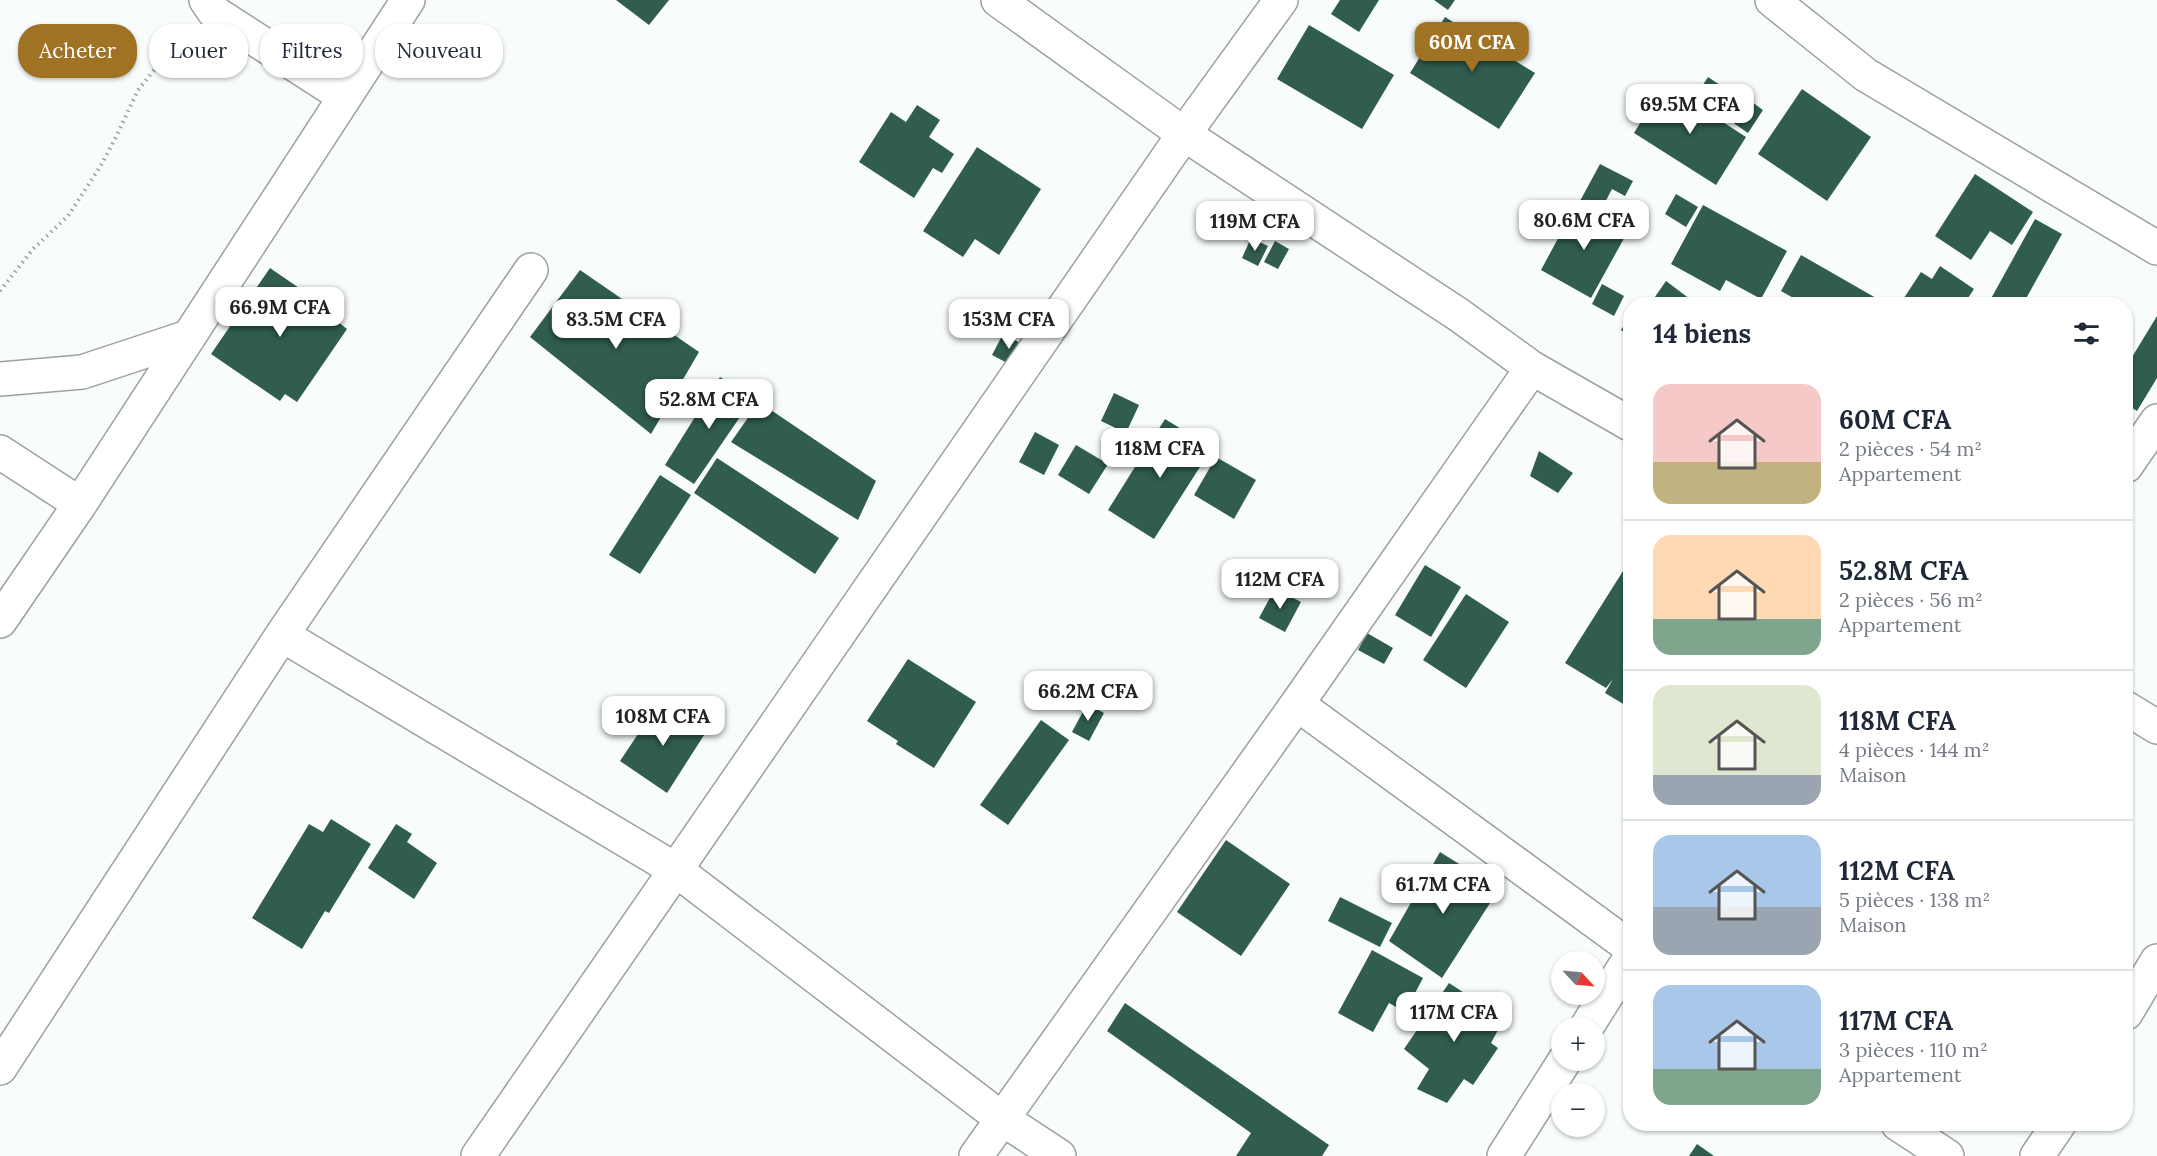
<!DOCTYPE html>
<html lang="fr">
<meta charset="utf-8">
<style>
:root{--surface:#fff;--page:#f6f6f7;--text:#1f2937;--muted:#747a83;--line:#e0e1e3;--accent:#a07324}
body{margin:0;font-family:Lora,serif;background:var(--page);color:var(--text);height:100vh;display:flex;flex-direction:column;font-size:22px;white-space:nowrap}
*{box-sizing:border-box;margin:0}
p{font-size:20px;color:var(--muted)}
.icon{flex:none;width:33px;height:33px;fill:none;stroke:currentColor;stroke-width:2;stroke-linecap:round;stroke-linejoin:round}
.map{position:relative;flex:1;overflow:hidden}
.sheet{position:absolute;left:1623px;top:297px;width:510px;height:834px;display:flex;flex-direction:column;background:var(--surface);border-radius:24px;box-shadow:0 2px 4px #0004}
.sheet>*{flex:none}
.top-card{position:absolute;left:18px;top:24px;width:570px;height:54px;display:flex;gap:12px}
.needle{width:39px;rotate:116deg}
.controls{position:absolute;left:1551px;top:951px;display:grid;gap:12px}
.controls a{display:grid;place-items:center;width:54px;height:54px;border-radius:50%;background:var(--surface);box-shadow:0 2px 4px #0004;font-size:30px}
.price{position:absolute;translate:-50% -51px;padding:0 14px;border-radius:12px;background:#fff;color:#222;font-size:20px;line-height:39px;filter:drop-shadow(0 2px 3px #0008)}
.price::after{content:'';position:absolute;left:50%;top:36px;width:18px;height:14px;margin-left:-9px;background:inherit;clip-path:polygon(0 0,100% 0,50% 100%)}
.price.on{background:var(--accent);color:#fff}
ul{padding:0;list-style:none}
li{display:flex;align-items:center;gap:18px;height:150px;padding:0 30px}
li+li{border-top:2px solid var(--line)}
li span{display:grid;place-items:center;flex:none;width:168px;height:120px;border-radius:18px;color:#555}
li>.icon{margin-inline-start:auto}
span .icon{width:72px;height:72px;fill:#fffc;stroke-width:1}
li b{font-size:26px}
h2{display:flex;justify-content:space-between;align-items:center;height:72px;padding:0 30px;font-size:26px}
.chip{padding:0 21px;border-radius:24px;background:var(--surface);box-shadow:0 2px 4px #0004;font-size:21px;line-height:54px}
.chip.on{background:var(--accent);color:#fff}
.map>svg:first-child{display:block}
.building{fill:#305d50}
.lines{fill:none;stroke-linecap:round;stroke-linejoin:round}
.minor-casing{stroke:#9ca0a0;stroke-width:36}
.path{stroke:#9a9d9d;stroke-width:4;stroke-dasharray:1.5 4.5;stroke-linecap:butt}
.minor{stroke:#fff;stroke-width:33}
</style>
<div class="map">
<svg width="2157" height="1156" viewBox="0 0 2157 1156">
<rect width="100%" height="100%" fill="#f8fcfc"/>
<!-- building -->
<path class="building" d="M616,0H669L649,25Z
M1340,0H1379L1359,32L1331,14Z
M1434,0H1455L1448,10Z
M1445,17L1535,73L1499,129L1410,73Z
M1309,25L1394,75L1362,129L1277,79Z
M1708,77L1726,89L1712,110L1694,99Z
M1664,84L1746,137L1716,185L1634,133Z
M1802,89L1871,137L1827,201L1758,154Z
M1745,97L1763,110L1748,133L1729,120Z
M917,105L940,120L929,137L954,154L942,173L933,168L914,198L859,162L891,112L906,122Z
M977,147L1041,189L999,255L975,239L963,257L923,231Z
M1600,164L1633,181L1625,196L1612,189L1600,212L1580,201Z
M1975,174L2033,212L2012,245L1990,231L1971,260L1935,236Z
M1676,194L1698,207L1686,227L1665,214Z
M1576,205L1627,233L1591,298L1541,270Z
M1703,205L1787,251L1761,299L1726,280L1720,291L1671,264Z
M2035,219L2062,234L2023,304H1988Z
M1251,238L1268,246L1258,266L1242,258Z
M1275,241L1289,249L1278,269L1264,262Z
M1801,255L1876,298L1872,304H1804L1781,291Z
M1940,266L1974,289L1964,304H1900L1921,272L1932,279Z
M270,268L340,316L337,321L347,329L297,402L285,394L280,401L211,354Z
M580,270L699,352L651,434L530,337Z
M1666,281L1694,302L1692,304H1650Z
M1602,284L1624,296L1614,316L1592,304Z
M1630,316V337L1621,330Z
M2157,316V378L2137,411L2126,404V367Z
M1003,334L1026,346L1013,366L992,355Z
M720,377L753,398L694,484L665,465Z
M1114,393L1139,405L1126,433L1101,421Z
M759,402L876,481L858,520L731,442Z
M1165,419L1212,448L1154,539L1108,510Z
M1035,432L1059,445L1044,475L1019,462Z
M1076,445L1108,464L1089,494L1058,475Z
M1539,451L1573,473L1558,493L1530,476Z
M1216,457L1256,480L1234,519L1194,495Z
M717,458L839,538L815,574L694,493Z
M660,475L691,495L640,574L609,555Z
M1630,560V647L1624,658L1630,662V708L1605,693L1613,679L1606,688L1565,663Z
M1425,565L1461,587L1431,637L1395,615Z
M1275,588L1301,602L1285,632L1259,618Z
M1466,594L1509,622L1466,688L1423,660Z
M1367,633L1393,648L1384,664L1358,650Z
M908,659L976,702L934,768L896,744L898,741L867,721Z
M660,701L706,732L667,793L620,761Z
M1087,704L1104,713L1089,741L1072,732Z
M1041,720L1069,740L1008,825L980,805Z
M331,819L371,844L329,913L325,911L302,949L252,918L309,824L323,832Z
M396,824L412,834L407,842L437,863L414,899L368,868Z
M1226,840L1290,884L1241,956L1177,912Z
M1440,852L1499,889L1442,978L1389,941Z
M1340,897L1392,923L1380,947L1328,921Z
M1372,950L1423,978L1405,1012L1389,1003L1373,1032L1338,1013Z
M1449,983L1504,1019L1491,1043L1498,1048L1473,1085L1464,1079L1447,1103L1417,1089L1429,1069L1404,1049Z
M1125,1003L1329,1145L1322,1156H1236L1251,1133L1107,1031Z
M1697,1144L1714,1156H1689Z"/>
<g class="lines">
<!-- minor casing -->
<g class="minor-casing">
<path id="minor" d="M206,0L215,13L345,97
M998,0L1184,134L1459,315L1532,368L1630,424
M1772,0L1866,75L2157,248
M0,379L82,372L188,337
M0,452L80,504
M2126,466L2157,421
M0,621L80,504L408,0
M282,635L676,870L1001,1118L1059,1156
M1297,704L1630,947
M2126,708L2157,727
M2126,1013L2157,961
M1586,1028L1630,958
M0,1068L282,635L531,270
M1898,1124L1947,1156
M478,1156L1184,134L1281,0
M976,1156L1297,704L1532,368
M1504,1156L1565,1060
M2037,1156L2059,1124"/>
</g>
<!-- path -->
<path class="path" d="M0,291L33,249L68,216L100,167L115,139L138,90L176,43L188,34"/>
<!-- minor -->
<use href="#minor" class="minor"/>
</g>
</svg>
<div class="controls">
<a><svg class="needle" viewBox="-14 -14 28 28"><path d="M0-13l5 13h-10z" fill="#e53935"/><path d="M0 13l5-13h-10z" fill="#747a83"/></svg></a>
<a>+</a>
<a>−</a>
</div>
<b class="price on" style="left:1472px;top:73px">60M CFA</b>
<b class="price" style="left:1690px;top:135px">69.5M CFA</b>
<b class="price" style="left:1584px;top:251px">80.6M CFA</b>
<b class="price" style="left:1255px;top:252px">119M CFA</b>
<b class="price" style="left:280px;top:338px">66.9M CFA</b>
<b class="price" style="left:616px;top:350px">83.5M CFA</b>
<b class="price" style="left:1009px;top:350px">153M CFA</b>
<b class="price" style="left:709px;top:430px">52.8M CFA</b>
<b class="price" style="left:1160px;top:479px">118M CFA</b>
<b class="price" style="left:1280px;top:610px">112M CFA</b>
<b class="price" style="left:1088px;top:722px">66.2M CFA</b>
<b class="price" style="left:663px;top:747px">108M CFA</b>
<b class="price" style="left:1443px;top:915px">61.7M CFA</b>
<b class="price" style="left:1454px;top:1043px">117M CFA</b>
<div class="top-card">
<a class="chip on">Acheter</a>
<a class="chip">Louer</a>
<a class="chip">Filtres</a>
<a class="chip">Nouveau</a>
</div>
<section class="sheet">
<h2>14 biens<svg class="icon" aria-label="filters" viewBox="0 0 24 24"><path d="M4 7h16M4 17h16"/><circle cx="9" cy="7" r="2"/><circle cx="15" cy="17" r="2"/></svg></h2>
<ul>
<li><span style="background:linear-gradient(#f6c9c9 65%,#c2b280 0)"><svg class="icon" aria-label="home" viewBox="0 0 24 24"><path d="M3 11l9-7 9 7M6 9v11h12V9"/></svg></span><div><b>60M CFA</b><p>2 pièces · 54 m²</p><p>Appartement</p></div></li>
<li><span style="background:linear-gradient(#ffd9b3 70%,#7fa58c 0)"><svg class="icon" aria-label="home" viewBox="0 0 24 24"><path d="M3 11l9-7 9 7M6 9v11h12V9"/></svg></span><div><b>52.8M CFA</b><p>2 pièces · 56 m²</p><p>Appartement</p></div></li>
<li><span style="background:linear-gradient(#dfe7d0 75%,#9aa5b1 0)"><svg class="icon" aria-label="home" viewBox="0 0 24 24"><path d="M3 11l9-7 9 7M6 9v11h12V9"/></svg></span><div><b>118M CFA</b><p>4 pièces · 144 m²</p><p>Maison</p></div></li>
<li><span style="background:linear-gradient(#a9c7e8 60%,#9aa5b1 0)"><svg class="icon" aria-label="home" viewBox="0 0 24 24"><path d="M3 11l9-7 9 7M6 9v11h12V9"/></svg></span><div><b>112M CFA</b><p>5 pièces · 138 m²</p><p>Maison</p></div></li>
<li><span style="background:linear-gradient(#a9c7e8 70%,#7fa58c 0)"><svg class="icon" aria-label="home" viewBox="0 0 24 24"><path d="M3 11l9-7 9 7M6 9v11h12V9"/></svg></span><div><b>117M CFA</b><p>3 pièces · 110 m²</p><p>Appartement</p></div></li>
</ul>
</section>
</div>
